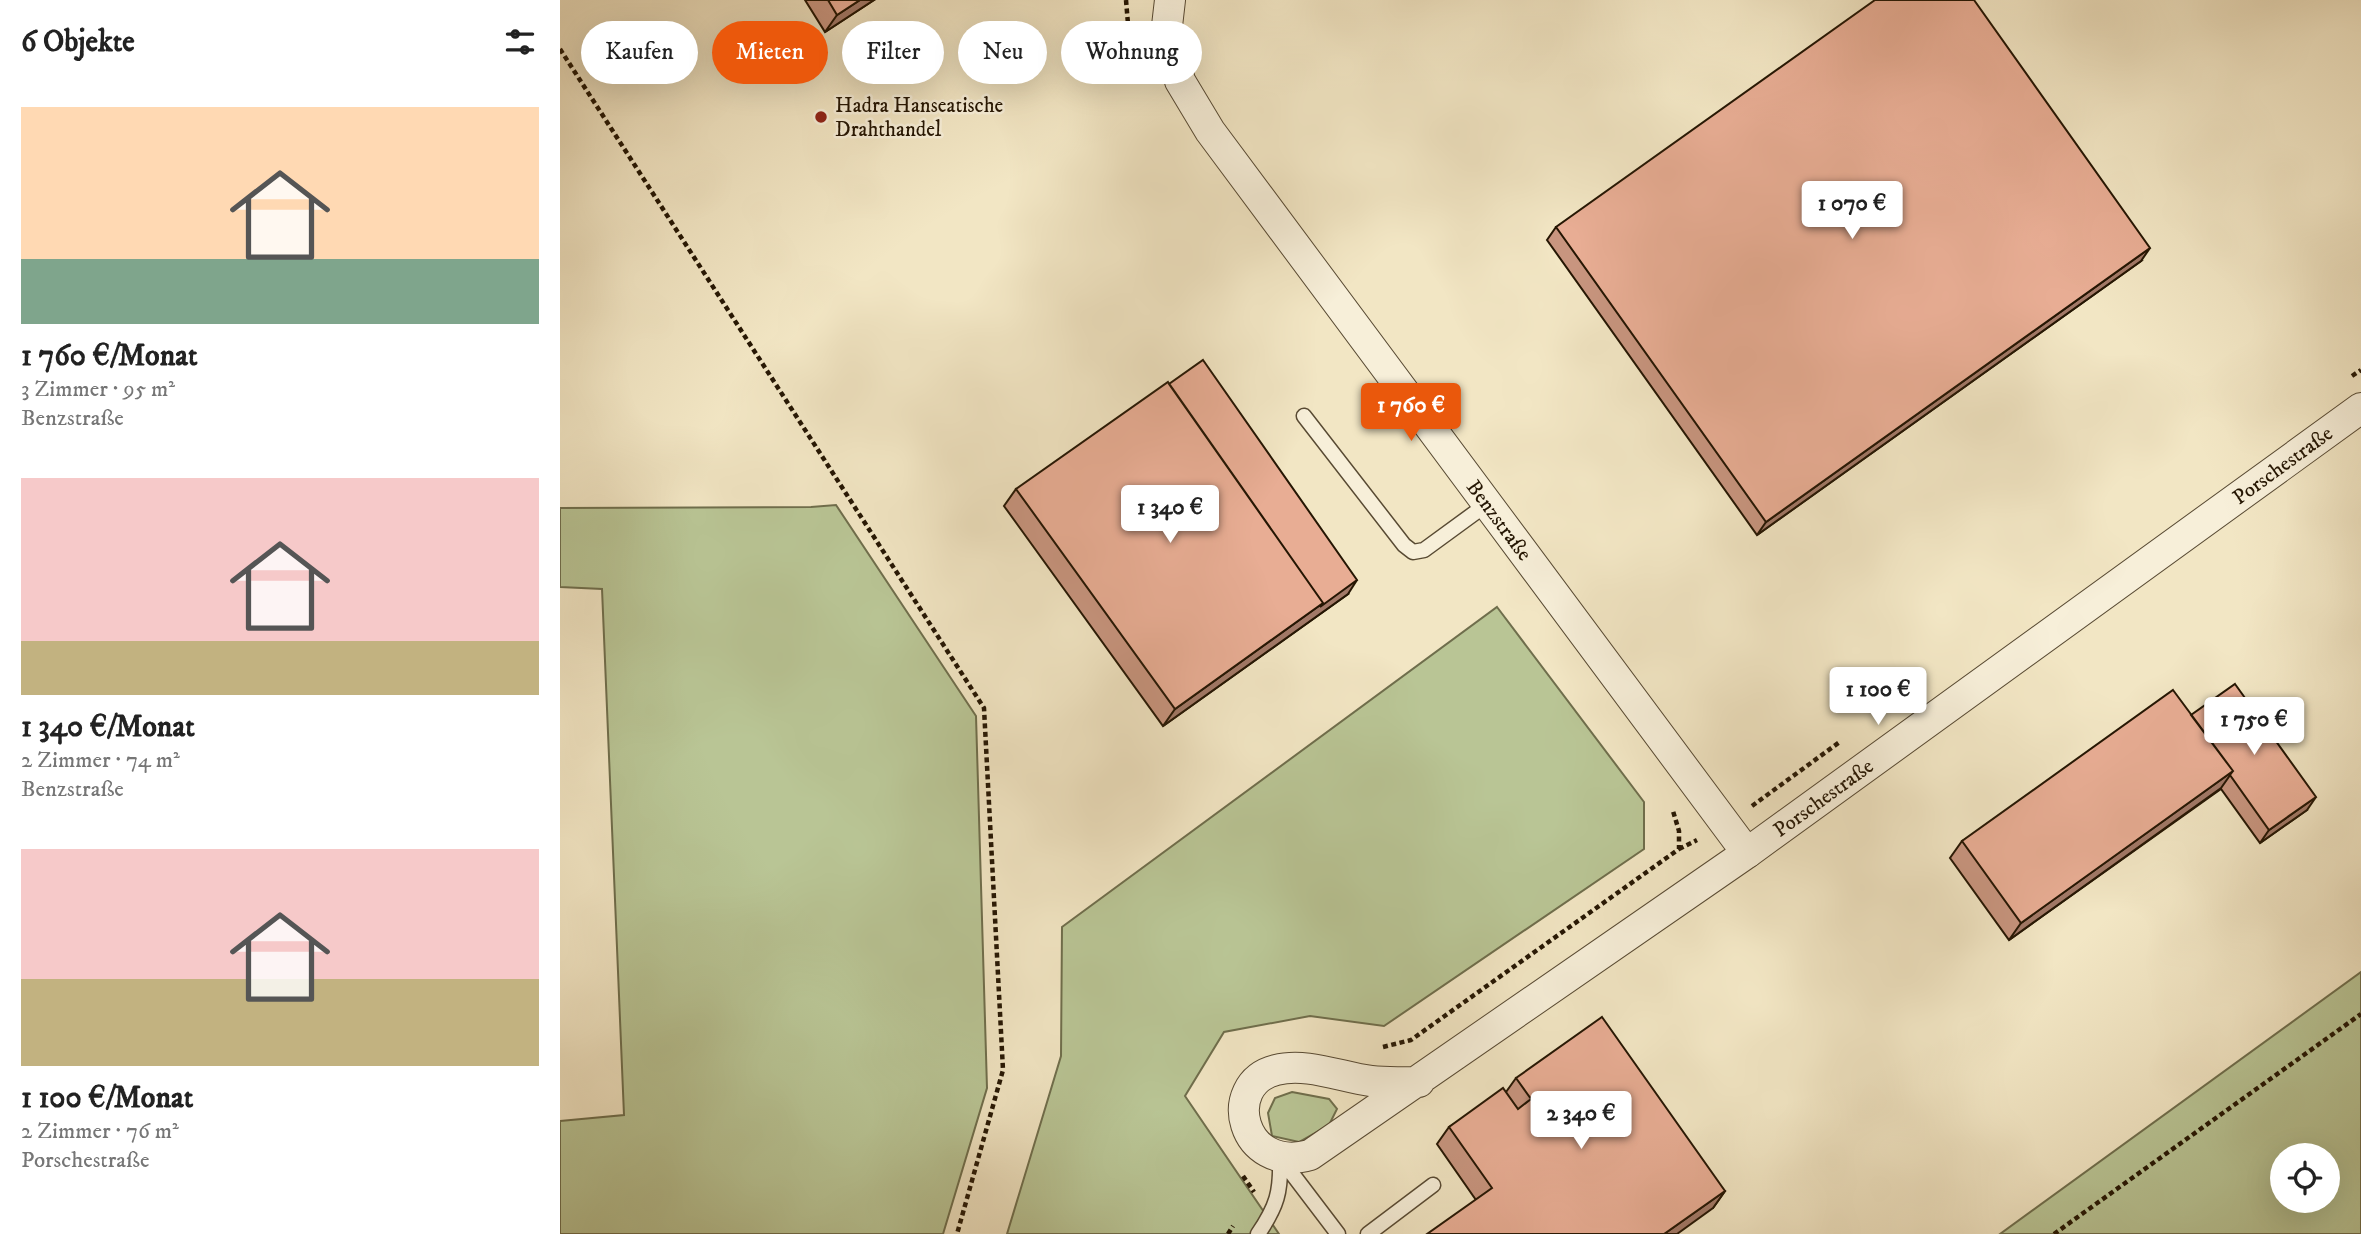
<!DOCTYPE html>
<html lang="de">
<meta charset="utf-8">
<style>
:root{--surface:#fff;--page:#f2f2f2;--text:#222;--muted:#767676;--accent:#ea580c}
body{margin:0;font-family:"IM FELL DW Pica",serif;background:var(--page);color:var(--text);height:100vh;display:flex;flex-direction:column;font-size:26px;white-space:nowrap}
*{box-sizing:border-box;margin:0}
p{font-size:23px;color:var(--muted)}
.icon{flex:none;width:38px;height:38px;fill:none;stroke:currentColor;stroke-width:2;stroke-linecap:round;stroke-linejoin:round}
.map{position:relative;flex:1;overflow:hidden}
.panel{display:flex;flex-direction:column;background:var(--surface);width:560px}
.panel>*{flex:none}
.guide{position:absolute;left:21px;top:21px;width:665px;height:63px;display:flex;gap:14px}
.controls{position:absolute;left:1710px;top:1143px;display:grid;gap:14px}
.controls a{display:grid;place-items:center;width:70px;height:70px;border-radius:50%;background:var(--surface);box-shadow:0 7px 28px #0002;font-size:35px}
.price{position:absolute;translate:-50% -60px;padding:0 16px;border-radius:7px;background:#fff;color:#222;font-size:23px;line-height:46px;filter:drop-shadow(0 2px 4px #0008)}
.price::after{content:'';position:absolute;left:50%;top:42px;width:21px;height:16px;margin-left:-10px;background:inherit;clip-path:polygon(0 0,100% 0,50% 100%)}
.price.selected{background:var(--accent);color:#fff}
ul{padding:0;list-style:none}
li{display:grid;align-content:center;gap:14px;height:371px;padding:0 21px}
li span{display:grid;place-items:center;height:217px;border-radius:0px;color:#555}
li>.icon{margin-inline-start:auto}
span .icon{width:126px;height:126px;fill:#fffc;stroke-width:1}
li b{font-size:30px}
h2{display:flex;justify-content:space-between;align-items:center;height:84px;padding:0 21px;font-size:30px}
.tag{padding:0 24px;border-radius:32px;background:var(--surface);box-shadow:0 7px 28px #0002;font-size:24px;line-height:63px}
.tag.selected{background:var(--accent);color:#fff}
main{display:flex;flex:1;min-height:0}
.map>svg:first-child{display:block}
.green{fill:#b9c595;stroke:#6f6e4c;stroke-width:2;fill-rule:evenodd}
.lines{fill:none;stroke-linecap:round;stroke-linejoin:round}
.lane-casing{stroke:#584a33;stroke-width:17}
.street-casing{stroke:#584a33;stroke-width:32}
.path{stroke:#251603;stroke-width:4.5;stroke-dasharray:5 3.5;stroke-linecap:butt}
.lane{stroke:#f7efd9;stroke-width:14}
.street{stroke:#f7efd9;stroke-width:30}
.wall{fill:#c8957f;stroke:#251603;stroke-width:2}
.shaded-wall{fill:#a27968;stroke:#251603;stroke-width:2}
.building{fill:#e8ad94;stroke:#251603;stroke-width:2}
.poi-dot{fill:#8f2418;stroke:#f7efd9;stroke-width:2.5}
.labels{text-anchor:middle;stroke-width:5;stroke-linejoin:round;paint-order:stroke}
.poi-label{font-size:21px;fill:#251603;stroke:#f7efd9;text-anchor:start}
.street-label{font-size:21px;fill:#251603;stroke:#f7efd9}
</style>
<main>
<section class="panel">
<h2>6 Objekte<svg class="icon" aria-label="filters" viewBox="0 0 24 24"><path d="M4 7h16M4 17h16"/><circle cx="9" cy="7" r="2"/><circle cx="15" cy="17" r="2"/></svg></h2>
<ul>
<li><span style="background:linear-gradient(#ffd9b3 70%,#7fa58c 0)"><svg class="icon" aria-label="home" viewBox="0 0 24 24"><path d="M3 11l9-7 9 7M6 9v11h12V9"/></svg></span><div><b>1 760 €/Monat</b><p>3 Zimmer · 95 m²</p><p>Benzstraße</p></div></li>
<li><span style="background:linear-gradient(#f6c9c9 75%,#c2b280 0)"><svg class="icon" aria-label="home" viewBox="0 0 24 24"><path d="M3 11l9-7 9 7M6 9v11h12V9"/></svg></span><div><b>1 340 €/Monat</b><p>2 Zimmer · 74 m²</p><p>Benzstraße</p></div></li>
<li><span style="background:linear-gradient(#f6c9c9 60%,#c2b280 0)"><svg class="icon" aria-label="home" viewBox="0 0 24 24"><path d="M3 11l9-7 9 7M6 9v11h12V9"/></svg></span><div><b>1 100 €/Monat</b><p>2 Zimmer · 76 m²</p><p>Porschestraße</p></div></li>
</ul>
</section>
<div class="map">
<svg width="1801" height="1234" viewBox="0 0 1801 1234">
<rect width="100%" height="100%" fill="#f2e6c4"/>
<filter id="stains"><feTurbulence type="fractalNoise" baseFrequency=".00286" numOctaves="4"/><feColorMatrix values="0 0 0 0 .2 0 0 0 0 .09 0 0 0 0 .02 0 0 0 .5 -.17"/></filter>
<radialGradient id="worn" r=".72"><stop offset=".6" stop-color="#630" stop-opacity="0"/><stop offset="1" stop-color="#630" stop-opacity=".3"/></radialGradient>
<!-- green -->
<path class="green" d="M276,505L416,716L427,1088L383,1234H0V1121L64,1115L42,589L0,587V508L251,507Z
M937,607L1084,802V849L824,1026L750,1016L664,1032L625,1096L719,1234H447L501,1056L502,927Z
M1801,972V1234H1440ZM1722,1155H1768V1200H1722Z
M732,1092L769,1099L777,1109L769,1125L739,1142L712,1136L708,1113L715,1098Z"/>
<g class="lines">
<!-- lane casing -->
<g class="lane-casing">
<path id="lane" d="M744,416L844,545L853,552L864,550L927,504
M721,1159L778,1234
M698,1234C717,1206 721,1192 720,1159
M808,1234L873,1185"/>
</g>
<!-- street casing -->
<g class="street-casing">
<g id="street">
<path id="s1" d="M610,0L607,26L620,81L650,131L1187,853"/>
<path id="s2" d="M859,1082C843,1082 827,1083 811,1081C781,1077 746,1062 716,1070C660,1084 681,1174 750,1155L1187,853L1801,408"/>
</g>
</g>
<!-- path -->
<path class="path" d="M566,0L569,36L584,79
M0,49L424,708L443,1070L397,1234
M1792,376L1801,370
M1192,806L1281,741
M1119,849L1137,840
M823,1047L851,1040L1119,849V831L1113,811
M683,1176L694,1192
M668,1234L673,1226
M1494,1234L1801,1014"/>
<!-- lane -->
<use href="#lane" class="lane"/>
<!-- street -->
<use href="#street" class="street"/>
</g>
<!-- wall -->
<path class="wall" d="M245,0H314L265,32Z
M996,227L1581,261L1197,535L987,240Z
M456,489L788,594L603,726L444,506Z
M1631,715L1747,810L1700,843L1661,789L1449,940L1390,858L1402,841Z
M956,1078L1165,1191L1153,1208L916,1200L877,1144L889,1127L946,1092Z"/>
<!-- shaded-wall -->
<path class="shaded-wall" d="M300,0H314L265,32L277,15Z
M1590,248L1581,261L1197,535L1206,522Z
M797,580L788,594L603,726L615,709L763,603Z
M1673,771L1661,788L1449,940L1461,923Z
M1756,797L1747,810L1700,843L1709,830Z
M1165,1191L1153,1208L1117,1234H1104Z"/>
<!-- building -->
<path class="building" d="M268,0H300L277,15Z
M1315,0H1414L1590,248L1206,522L996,227Z
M643,360L797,580L760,607L763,603L609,384Z
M608,382L763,603L615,709L456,489Z
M1675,684L1756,797L1709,830L1670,775L1673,771L1631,715Z
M1613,690L1673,771L1461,923L1402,841Z
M1042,1017L1165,1191L1104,1234H867L932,1188L889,1127L943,1088L958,1109L971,1099L956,1078Z"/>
<!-- markers -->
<circle class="poi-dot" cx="261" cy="117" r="7"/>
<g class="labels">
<!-- poi labels -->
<g class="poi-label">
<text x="275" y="112">Hadra Hanseatische<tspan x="275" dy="24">Drahthandel</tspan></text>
</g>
<!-- street labels -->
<g class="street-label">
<text dy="7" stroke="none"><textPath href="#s2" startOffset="1486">Porschestraße</textPath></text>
<text dy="7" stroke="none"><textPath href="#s1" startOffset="626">Benzstraße</textPath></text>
<text dy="7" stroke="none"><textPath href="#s2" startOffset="919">Porschestraße</textPath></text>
</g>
</g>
<rect width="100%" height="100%" filter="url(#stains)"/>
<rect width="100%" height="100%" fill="url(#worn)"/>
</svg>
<div class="controls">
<a><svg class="icon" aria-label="locate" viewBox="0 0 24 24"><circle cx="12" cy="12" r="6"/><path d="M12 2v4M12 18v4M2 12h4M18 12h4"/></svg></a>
</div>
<b class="price" style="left:1292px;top:241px">1 070 €</b>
<b class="price selected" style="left:851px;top:443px">1 760 €</b>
<b class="price" style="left:610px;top:545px">1 340 €</b>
<b class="price" style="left:1318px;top:727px">1 100 €</b>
<b class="price" style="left:1694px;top:757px">1 750 €</b>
<b class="price" style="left:1021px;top:1151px">2 340 €</b>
<div class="guide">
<a class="tag">Kaufen</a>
<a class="tag selected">Mieten</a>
<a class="tag">Filter</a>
<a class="tag">Neu</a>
<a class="tag">Wohnung</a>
</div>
</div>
</main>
